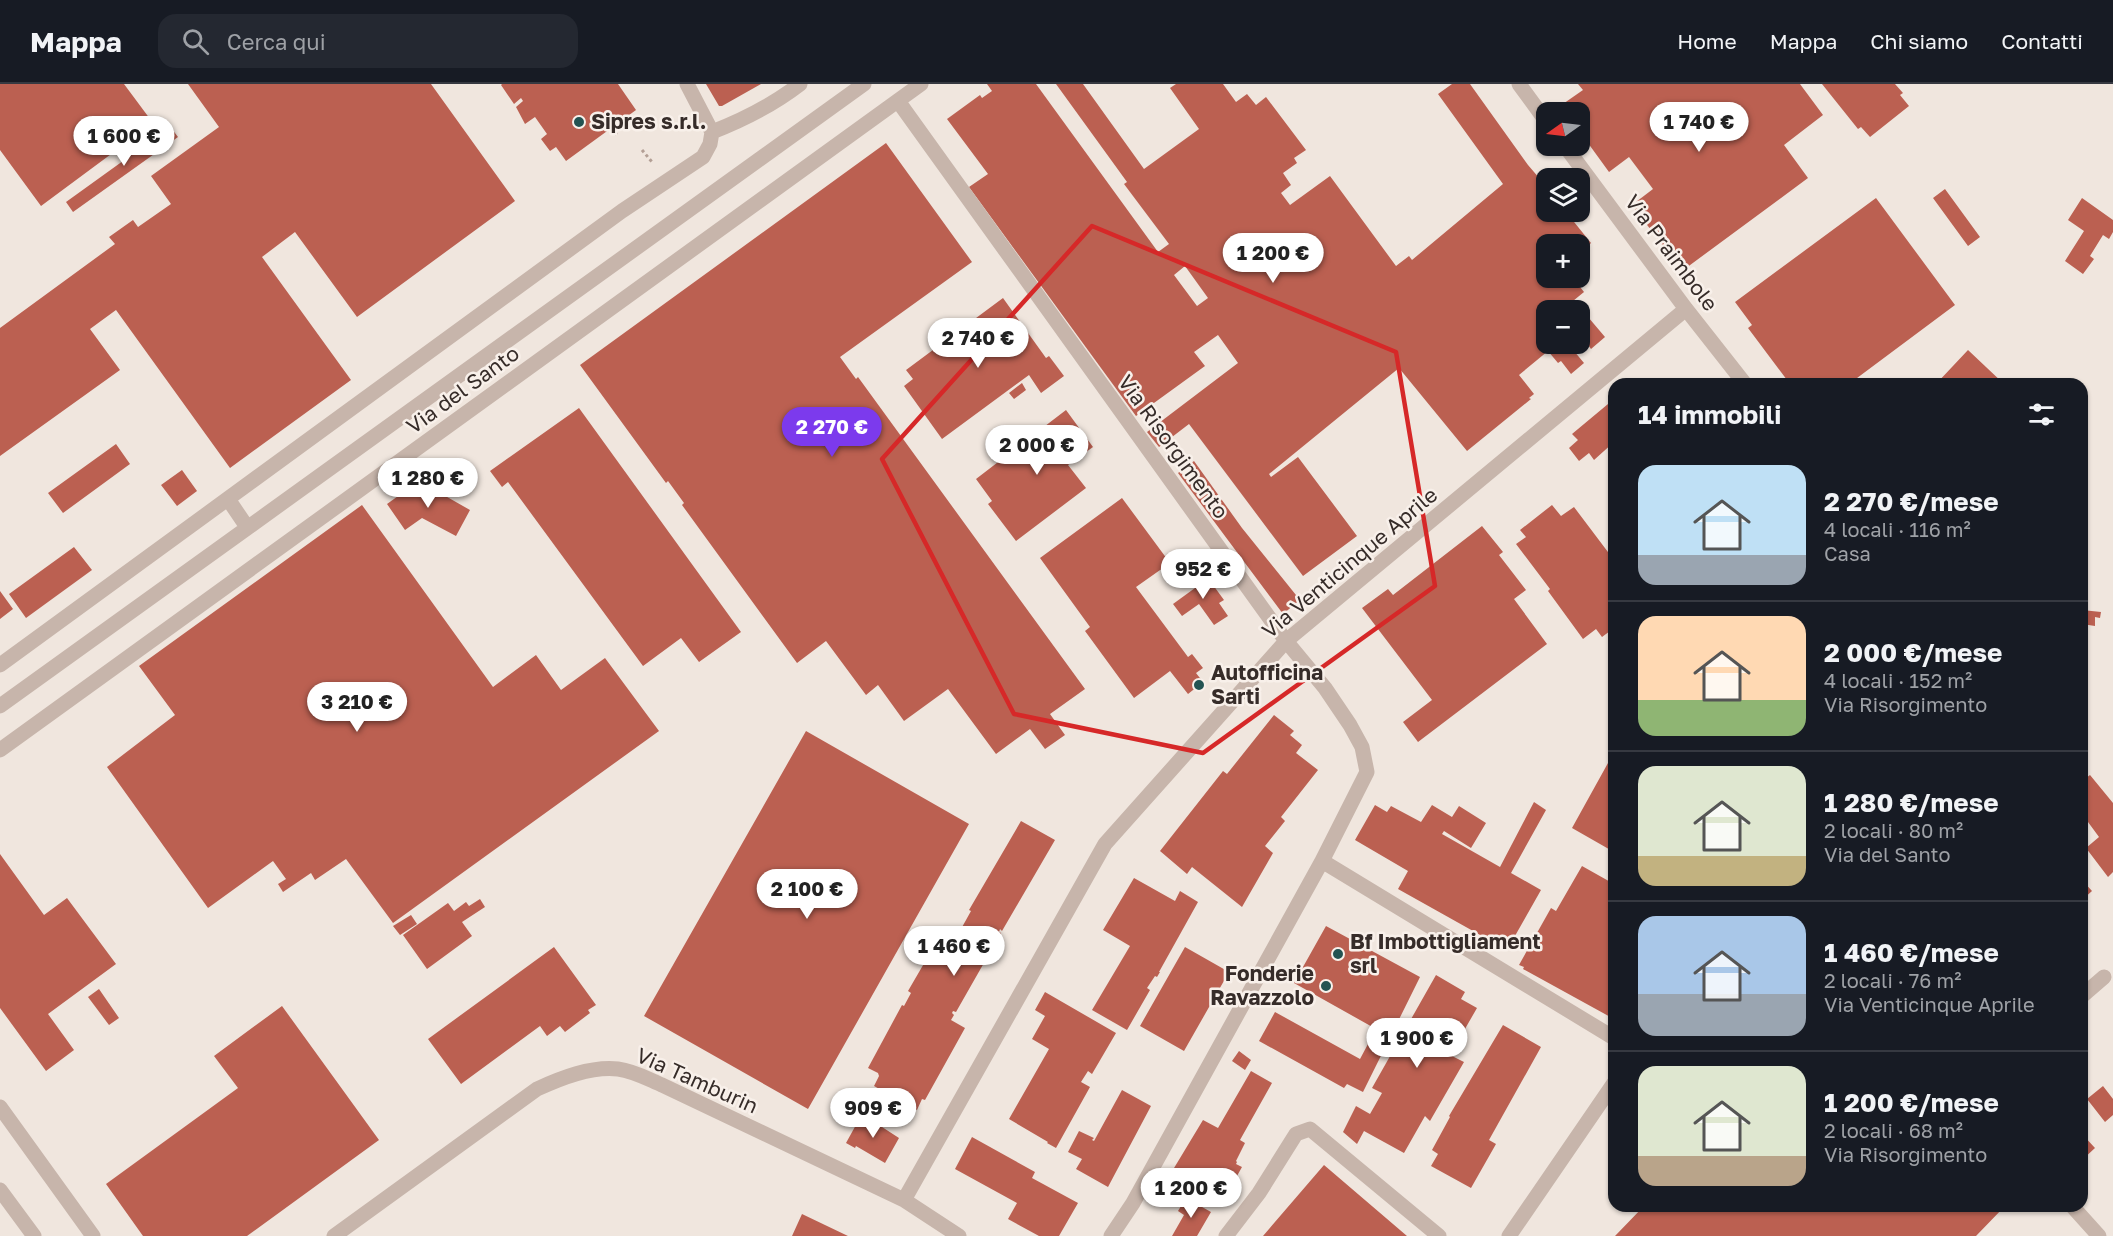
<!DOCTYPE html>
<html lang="it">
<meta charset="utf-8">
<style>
:root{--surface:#171b24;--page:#242831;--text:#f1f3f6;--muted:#9ea1a6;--line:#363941;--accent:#7c3aed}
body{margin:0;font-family:"Golos Text",sans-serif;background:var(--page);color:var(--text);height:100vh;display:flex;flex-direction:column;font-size:22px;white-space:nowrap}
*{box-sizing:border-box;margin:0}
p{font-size:20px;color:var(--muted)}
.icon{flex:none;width:33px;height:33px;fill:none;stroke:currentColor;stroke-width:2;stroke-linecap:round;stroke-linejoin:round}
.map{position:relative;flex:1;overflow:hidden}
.side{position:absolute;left:1608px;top:294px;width:480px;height:834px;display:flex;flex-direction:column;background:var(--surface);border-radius:18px;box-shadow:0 2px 4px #0004}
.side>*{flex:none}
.needle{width:39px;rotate:256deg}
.tools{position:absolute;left:1536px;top:18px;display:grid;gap:12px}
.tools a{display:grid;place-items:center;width:54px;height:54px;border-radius:12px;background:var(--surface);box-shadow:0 2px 4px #0004;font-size:30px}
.price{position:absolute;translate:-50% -51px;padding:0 14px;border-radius:21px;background:#fff;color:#222;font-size:20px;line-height:39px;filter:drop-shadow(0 2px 3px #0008)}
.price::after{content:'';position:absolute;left:50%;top:36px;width:18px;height:14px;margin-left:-9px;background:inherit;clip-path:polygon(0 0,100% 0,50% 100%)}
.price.on{background:var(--accent);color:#fff}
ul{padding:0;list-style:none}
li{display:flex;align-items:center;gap:18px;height:150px;padding:0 30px}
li+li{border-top:2px solid var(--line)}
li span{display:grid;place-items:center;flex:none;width:168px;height:120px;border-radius:18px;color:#555}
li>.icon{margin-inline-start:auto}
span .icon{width:72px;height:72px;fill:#fffc;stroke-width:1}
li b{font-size:26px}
h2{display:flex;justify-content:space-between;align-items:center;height:72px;padding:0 30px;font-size:26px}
header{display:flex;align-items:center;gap:36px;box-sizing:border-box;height:84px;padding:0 30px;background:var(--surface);border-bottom:2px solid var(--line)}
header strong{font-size:28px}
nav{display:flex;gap:33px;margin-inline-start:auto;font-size:21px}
.search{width:420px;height:54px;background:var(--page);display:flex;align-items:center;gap:15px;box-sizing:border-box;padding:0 21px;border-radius:18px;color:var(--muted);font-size:22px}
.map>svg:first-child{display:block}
.building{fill:#bb6051;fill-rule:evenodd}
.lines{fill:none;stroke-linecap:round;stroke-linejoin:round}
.path{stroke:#b39f95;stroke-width:3;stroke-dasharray:3 3;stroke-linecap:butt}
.minor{stroke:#c7b5ab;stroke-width:15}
.marked{fill:none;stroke:#d62828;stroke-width:4.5;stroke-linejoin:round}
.poi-dot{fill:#235352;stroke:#f8f0ea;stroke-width:2}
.labels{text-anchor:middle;stroke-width:5;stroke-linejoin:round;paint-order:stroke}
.poi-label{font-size:21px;font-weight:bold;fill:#362c29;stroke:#f8f0ea;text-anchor:start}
.street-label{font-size:21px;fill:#362c29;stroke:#f8f0ea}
</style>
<header>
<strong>Mappa</strong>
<div class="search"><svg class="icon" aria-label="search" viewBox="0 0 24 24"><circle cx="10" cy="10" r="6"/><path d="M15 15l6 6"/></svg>Cerca qui</div>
<nav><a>Home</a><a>Mappa</a><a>Chi siamo</a><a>Contatti</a></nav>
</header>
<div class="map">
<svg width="2113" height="1152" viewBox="0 0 2113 1152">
<rect width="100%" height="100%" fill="#f0e6de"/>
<!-- building -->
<path class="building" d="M0,0H124L153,39L41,122L0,66Z
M188,0H431L515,117L357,233L295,148L262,173L351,296L230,384L116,226L90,245L120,286L0,372V244L115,160L109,153L133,136L138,143L171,120L151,92L219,43Z
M502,0H618L636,26L566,77L556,63L550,67L541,55L547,50L535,33L525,40L516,23L523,17L521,14L514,20L501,1Z
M706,0H761L722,22H719Z
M987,0H1036L1158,168L1169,160L1124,100L1127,98L1056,0H1083L1144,85L1199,45L1170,4L1176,0H1223L1236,18L1247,10L1256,21L1266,13L1306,66L1294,74L1297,79L1283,89L1291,101L1281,109L1290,121L1330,92L1396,182L1409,172L1412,176L1503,100L1438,10L1452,0H1470L1528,81L1546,102V128H1566L1591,159L1580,169V160H1546V194H1573L1584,208L1562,226H1546V260H1580V226H1569L1577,220L1605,253L1591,265L1586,258L1574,267L1584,279L1571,290L1561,277L1558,279L1548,267L1519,291L1534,310L1529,314L1531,315L1467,367L1399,284L1269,390L1271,393L1298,373L1357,452L1303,492L1189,340L1159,363L1147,348L1238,279L1218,251L1194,268L1205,282L1136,332L969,103L988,90L947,35L980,11L982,14L992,7ZM1185,182L1208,214L1197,222L1174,191Z
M1578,0H1800L1823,31L1784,61L1808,94L1682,187L1632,121L1653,105L1629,73L1609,88L1580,48V28H1565L1560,22L1583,6Z
M1822,0H1895L1903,9L1900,11L1909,22L1870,53L1861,43L1858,45Z
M169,41L178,53L73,128L66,118L141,64L140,61Z
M886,59L972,178L840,273L856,295L858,293L1085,605L1050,630L1065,651L1045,665L1030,645L996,670L948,605L904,637L878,601L866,611L826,557L797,579L682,421L684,419L668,397L666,399L580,281Z
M1945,105L1980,153L1968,162L1933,114Z
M1876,114L1955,221L1849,300H1790L1748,244L1752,241L1735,218Z
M2082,114L2113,136V148L2109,155L2103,151L2090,172L2094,175L2083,190L2065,177L2084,147L2068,136Z
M1003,214L1046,274L1049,272L1064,292L1041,309L1029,291L942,355L904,302L913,295L906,286Z
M1968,266L2004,300H1936Z
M1022,299L1026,306L1014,315L1009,309Z
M1614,315V358L1594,376L1589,369L1579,377L1569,364L1578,356L1572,350Z
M579,324L741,548L699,578L681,554L643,582L508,398L502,403L490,387Z
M1066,326L1093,363L1068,381L1086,404L1016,457L988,420L992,417L976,395Z
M116,360L130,380L63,429L48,409Z
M1194,377L1242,444L1300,516L1283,530L1178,389Z
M182,386L197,407L177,422L161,401Z
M419,397L470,426L456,452L422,434L405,446L387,420Z
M1122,414L1170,479L1136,503L1188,573L1192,570L1203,584L1196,589L1203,598L1188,610L1170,587L1134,614L1085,547L1090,543L1040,474Z
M362,421L493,603L536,571L561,606L605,574L659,647L393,839L346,775L315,796L311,789L283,808L278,800L286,795L273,777L208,824L107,683L175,631L139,582Z
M1552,421L1561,432L1574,423L1614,476V544L1602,553L1596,545L1583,555L1548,507L1550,505L1516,460L1526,453L1520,446Z
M1482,442L1503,468L1499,471L1526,506L1514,515L1547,560L1418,658L1403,638L1432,616L1362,524L1388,505L1393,511Z
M74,463L92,486L26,534L9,510Z
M1205,490L1224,516L1219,519L1228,532L1214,541L1199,520L1182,532L1173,520L1195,504L1192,499Z
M0,507L13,525L0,535Z
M2082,526L2101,528L2100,534L2095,533V542L2082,540Z
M1274,631L1294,647L1290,651L1302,661L1296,669L1318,686L1281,733L1285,737L1265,762L1273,769L1242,823L1192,783L1187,790L1160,767L1223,687L1227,690Z
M806,647L969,740L808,1025L644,932Z
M1608,679L1614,683V768L1572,744Z
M2090,691L2113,719V788L2108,793L2086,764L2099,753L2088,738L2082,743V697Z
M1534,718L1546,726L1511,789L1541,806L1507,866L1398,805L1408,787L1355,756L1375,721L1387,728L1391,722L1421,738L1432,721L1452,733L1459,722L1486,739L1471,764L1444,747L1442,750L1500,783Z
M1021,737L1055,756L1002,847L1000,845L999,848L1001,849L956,928L953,927L952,929L954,931L951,936L965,944L925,1016L922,1015L917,1026L874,1002L879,992L878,989L868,984L902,921L904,922L911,909L908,907L933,864L946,872L971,827L969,826Z
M0,770L44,831L67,814L116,880L48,930L74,966L46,987L0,924Z
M1582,782L1614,800V935L1523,885L1524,883L1519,881L1551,824L1556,827Z
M1134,794L1175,817L1180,807L1198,818L1159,888H1160L1157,893L1155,892L1147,904L1150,906L1127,946L1092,926L1130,862L1103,846Z
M2082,796L2092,807L2082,816Z
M480,815L485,823L462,838L472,852L427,885L403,851L448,819L454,827L466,818L469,822Z
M411,831L417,840L400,851L393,842Z
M1326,842L1420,893L1363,1008L1347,1000L1344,1004L1259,957L1275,928L1360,975L1376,945L1294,899Z
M554,863L596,921L588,926L590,929L565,948L560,942L547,952L540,942L461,1000L428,955Z
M1185,863L1229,888L1184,967L1140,942Z
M1436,891L1465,908L1461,915L1477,924L1450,971L1464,978L1430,1037L1425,1032L1404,1069L1364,1047L1357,1060L1343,1048L1356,1022L1370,1030L1382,1009L1372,1004Z
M99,905L119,934L109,941L88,913Z
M1045,908L1116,949L1092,990L1088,987L1081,998L1090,1003L1056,1064L1047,1059L1048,1058L1009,1035L1049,965L1032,955L1045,932L1035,926Z
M282,922L379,1056L247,1152H143L106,1100L238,1004L214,972Z
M1503,941L1541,963L1489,1056L1496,1060L1471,1104L1431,1082L1438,1070L1432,1066L1450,1033L1449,1032Z
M1239,967L1251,976L1245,986L1232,977Z
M1251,987L1272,999L1240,1056L1245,1059L1236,1077L1237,1078L1236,1080L1242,1083L1228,1108L1222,1104L1216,1115L1171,1089L1203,1036L1218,1044Z
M2103,1002L2113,1015V1031L2105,1038L2087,1015Z
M1122,1006L1151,1022L1108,1103L1076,1085L1082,1075L1068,1068L1079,1047L1094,1054L1092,1056L1094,1057Z
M862,1030L899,1054L885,1079L856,1062L855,1064L846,1059Z
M2082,1050L2095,1064L2082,1076Z
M972,1053L1035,1088L1032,1094L1078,1119L1059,1152H1039L1008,1135L1017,1119L955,1085Z
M1324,1081L1407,1152H1263Z
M1186,1114L1211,1128L1197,1152H1172L1184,1131L1178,1127Z
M1644,1122H2005L1976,1152H1615Z
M802,1130L848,1152H792Z"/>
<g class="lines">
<!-- path -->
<path class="path" d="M612,43L617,51
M642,66L652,78"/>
<!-- minor -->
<path class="minor" d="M687,0L712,48
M1519,0L1546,37
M898,17L1286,557L1325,604L1350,641L1362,663L1367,688L1322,777L1133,1119L1111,1152
M712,48C743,36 774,20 800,0
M1565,62L1686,225L1745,300
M228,415L247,443
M0,581L622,127L703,73L710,60L712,48
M0,622L864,0
M0,666L921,0
M1322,777L1614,954
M2082,912L2104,893
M0,1023L93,1152
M0,1106L34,1152
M904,1116L1105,760L1286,557L1686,225
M2072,1122L2099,1152
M334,1152L537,1005C561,994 591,982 618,985C634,987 648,995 662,1001L904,1116L959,1152
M1226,1152L1259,1109L1296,1050L1310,1045L1439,1152
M1509,1152L1614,999"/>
</g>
<!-- marked area -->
<path class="marked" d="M1092,142L1396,268L1435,502L1203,669L1014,630L882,375Z"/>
<!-- markers -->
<g class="poi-dot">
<circle cx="579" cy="38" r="6"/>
<circle cx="1199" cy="601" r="6"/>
<circle cx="1338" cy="870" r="6"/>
<circle cx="1326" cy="902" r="6"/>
</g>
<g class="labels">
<!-- poi labels -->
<g class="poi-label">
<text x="591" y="45">Sipres s.r.l.</text>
<text x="1211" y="596">Autofficina<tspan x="1211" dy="24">Sarti</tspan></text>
<text x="1350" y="865">Bf Imbottigliament<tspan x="1350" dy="24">srl</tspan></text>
<text x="1314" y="897" text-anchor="end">Fonderie<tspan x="1314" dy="24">Ravazzolo</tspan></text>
</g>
<!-- street labels -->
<g class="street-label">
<text transform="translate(1671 169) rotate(53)" y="7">Via Praimbole</text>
<text transform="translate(463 306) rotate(-36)" y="7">Via del Santo</text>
<text transform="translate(1173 363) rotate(54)" y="7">Via Risorgimento</text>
<text transform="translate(1350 479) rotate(-40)" y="7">Via Venticinque Aprile</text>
<text transform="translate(697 997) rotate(24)" y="7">Via Tamburin</text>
</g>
</g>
</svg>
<div class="tools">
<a><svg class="needle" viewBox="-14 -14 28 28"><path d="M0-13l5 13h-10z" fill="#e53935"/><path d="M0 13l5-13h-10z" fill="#9ea1a6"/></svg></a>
<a><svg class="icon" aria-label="layers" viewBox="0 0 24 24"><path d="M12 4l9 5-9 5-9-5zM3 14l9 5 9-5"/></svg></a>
<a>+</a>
<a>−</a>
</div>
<b class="price" style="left:1699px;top:69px">1 740 €</b>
<b class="price" style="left:124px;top:83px">1 600 €</b>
<b class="price" style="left:1273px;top:200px">1 200 €</b>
<b class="price" style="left:978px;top:285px">2 740 €</b>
<b class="price on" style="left:832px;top:374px">2 270 €</b>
<b class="price" style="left:1037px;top:392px">2 000 €</b>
<b class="price" style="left:428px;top:425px">1 280 €</b>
<b class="price" style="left:1203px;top:516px">952 €</b>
<b class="price" style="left:357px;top:649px">3 210 €</b>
<b class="price" style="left:807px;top:836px">2 100 €</b>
<b class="price" style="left:954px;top:893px">1 460 €</b>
<b class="price" style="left:1417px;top:985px">1 900 €</b>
<b class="price" style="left:873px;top:1055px">909 €</b>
<b class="price" style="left:1191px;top:1135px">1 200 €</b>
<section class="side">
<h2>14 immobili<svg class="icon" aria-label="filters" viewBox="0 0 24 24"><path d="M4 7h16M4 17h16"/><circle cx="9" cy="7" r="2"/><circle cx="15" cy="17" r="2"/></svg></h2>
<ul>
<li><span style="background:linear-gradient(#bfe0f5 75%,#9aa5b1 0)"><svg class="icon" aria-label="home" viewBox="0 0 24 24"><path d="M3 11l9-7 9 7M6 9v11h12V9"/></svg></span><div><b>2 270 €/mese</b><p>4 locali · 116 m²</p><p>Casa</p></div></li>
<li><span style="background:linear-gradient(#ffd9b3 70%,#8fb573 0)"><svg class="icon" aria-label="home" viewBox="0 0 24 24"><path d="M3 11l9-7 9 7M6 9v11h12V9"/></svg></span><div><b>2 000 €/mese</b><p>4 locali · 152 m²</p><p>Via Risorgimento</p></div></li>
<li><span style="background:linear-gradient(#dfe7d0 75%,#c2b280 0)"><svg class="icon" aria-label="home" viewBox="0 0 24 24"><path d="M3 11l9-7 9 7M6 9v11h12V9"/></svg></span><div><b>1 280 €/mese</b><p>2 locali · 80 m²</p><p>Via del Santo</p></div></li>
<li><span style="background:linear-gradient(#a9c7e8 65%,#9aa5b1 0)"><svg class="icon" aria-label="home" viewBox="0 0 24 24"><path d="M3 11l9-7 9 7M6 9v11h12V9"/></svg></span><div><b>1 460 €/mese</b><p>2 locali · 76 m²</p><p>Via Venticinque Aprile</p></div></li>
<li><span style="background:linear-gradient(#dfe7d0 75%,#b9a48a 0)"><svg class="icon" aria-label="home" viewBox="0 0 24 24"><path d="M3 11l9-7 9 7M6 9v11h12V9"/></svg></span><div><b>1 200 €/mese</b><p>2 locali · 68 m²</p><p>Via Risorgimento</p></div></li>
</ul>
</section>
</div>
